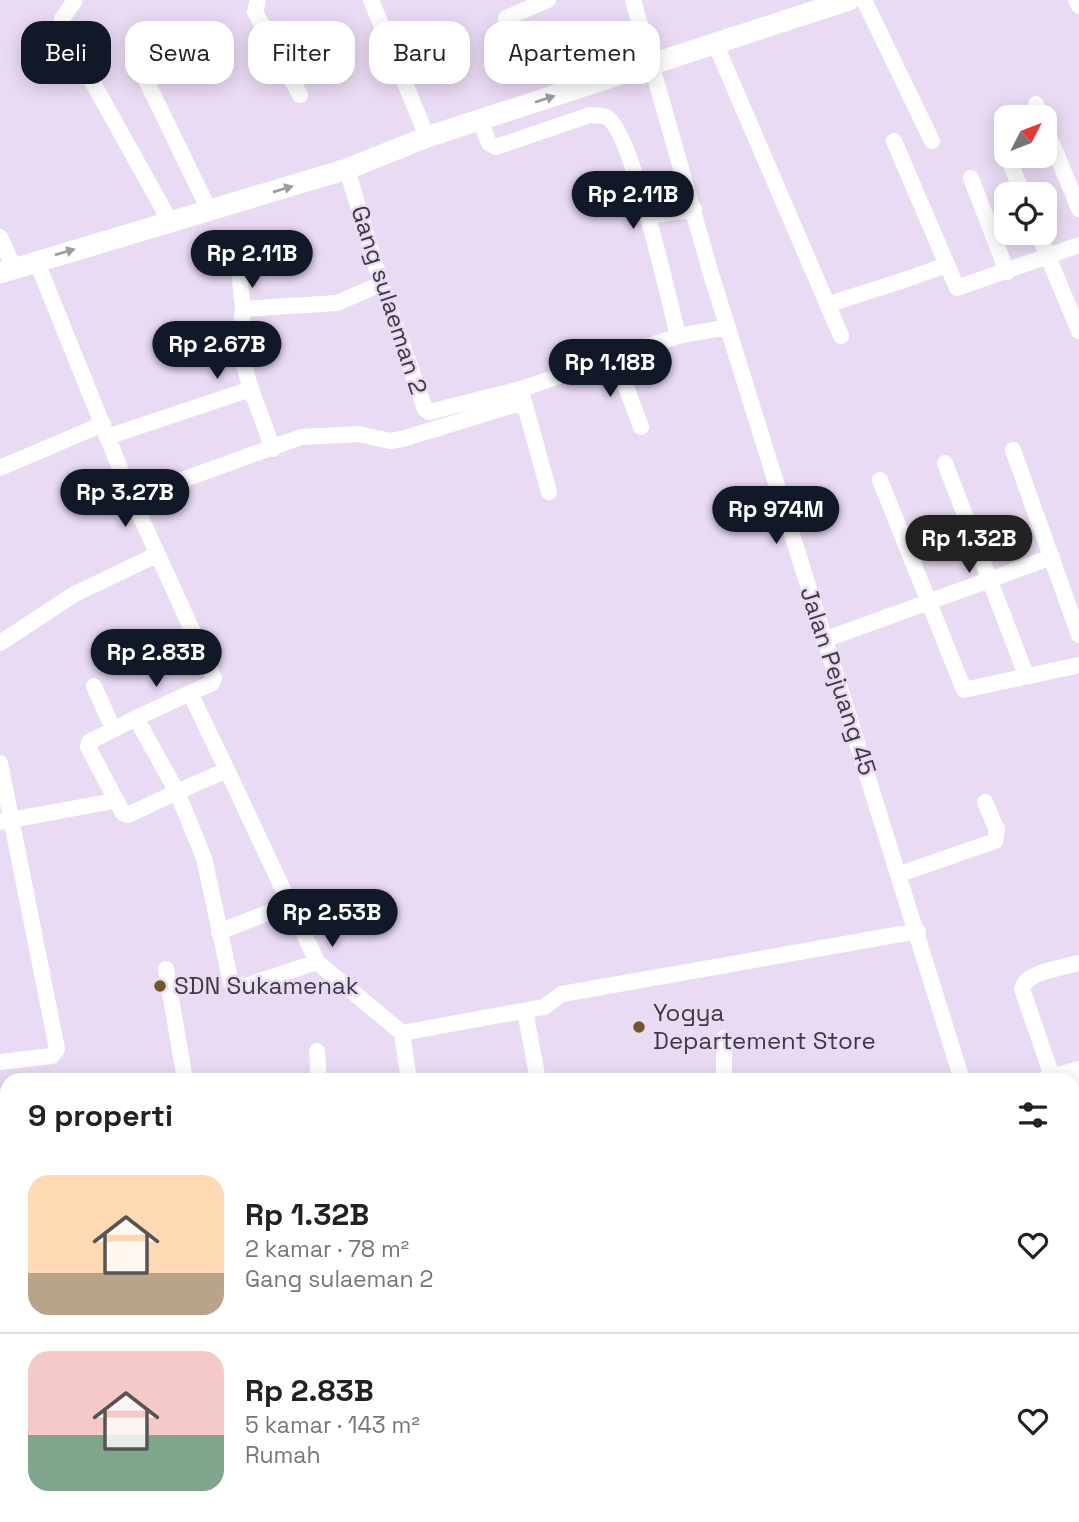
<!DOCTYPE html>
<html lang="id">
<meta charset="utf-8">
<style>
:root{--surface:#fff;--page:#f2f2f2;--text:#222;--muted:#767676;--line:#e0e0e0;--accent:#111827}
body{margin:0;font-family:"Space Grotesk",sans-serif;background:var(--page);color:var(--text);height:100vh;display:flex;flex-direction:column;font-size:26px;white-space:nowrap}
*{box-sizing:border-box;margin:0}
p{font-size:23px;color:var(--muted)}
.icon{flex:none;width:38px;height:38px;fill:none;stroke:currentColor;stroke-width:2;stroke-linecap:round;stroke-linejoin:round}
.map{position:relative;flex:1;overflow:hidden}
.sheet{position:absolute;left:0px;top:1073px;width:1080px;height:450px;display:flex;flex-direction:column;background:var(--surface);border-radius:21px 21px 0 0;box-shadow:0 4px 18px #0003}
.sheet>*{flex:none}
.banner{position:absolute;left:21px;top:21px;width:700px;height:63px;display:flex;gap:14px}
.needle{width:46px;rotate:48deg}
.controls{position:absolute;left:994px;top:105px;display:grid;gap:14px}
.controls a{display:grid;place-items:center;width:63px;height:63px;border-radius:14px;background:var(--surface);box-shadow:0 4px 18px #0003;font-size:35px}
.price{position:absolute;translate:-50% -60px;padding:0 16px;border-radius:24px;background:var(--accent);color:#fff;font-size:23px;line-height:46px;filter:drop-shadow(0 2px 4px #0008)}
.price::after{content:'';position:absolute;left:50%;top:42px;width:21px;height:16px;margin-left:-10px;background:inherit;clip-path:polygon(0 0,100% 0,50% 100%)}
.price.selected{background:#222;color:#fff}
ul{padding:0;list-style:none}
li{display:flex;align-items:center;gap:21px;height:175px;padding:0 28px}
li+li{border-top:2px solid var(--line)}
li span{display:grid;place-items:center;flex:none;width:196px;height:140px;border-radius:21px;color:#555}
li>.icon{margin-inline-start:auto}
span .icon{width:84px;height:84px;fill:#fffc;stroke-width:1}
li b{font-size:30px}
h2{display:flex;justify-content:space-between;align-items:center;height:84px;padding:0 28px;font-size:30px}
.pill{padding:0 24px;border-radius:21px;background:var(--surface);box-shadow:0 4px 18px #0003;font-size:24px;line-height:63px}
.pill.selected{background:var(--accent);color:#fff}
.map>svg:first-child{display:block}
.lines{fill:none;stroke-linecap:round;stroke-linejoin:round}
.minor{stroke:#fff;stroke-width:16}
.major{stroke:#fff;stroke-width:21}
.oneway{fill:#9f9ca0}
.poi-dot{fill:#725729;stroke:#eadbf4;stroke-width:2.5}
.labels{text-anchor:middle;stroke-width:5;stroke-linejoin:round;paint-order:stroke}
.street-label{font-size:24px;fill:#3f3942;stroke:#eadbf4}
.poi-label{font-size:24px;fill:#3f3942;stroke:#eadbf4;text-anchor:start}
</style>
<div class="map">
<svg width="1079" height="1522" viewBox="0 0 1079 1522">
<rect width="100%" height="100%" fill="#eadbf4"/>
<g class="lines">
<!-- minor -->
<path class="minor" d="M75,0L62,19L63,29L171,223
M258,0L255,12L300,95
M371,0L427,137
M633,0L711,274L962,1080
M864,0L932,141
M1076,0L1079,6
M506,18L548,0
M715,43L841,336
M146,80L210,212
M1036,104L1041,117
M480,120L489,143L496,147L590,115C595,116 602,115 606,117C631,128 670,304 678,336
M1045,126L1079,209
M894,141L957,288L1079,245
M1007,156L1023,194
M347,169L381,284L425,409L429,412L521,389L678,336L728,327
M971,178L1007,272
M649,216L694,209
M1038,233L1079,331
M0,237L14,268
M36,260L132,498L214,678L212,683L190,693L227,770
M238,262L243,309
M827,305C867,291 907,281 945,265
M615,357L641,427
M251,389L239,348L243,309L337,303L381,284
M521,391L549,492
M107,437L251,389L273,449
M1013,450L1079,635
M945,463L1026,675
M0,468L103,424
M880,480L964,690L1079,665
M132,498L301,437L359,434L390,441L402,439L524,402
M824,640L1052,557
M0,643L73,595L156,555
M94,686L113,729
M136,718L190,693
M0,763L57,1049L52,1056L0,1062
M0,822L114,801
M900,874L995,841L997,830L985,802
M219,932L290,904
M317,962L245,986L231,983L204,858L177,792L128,815L123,813L88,747L89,742L136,718L177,792L227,770L317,962L402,1033L544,1007L562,994L918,931
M166,969L185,1080
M525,1011L538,1080
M402,1033L409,1080
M317,1051L319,1080
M1052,1076L1022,989C1026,971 1063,968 1079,963
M1044,1079L1079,1069
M724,1080V1038
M1073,1082L1079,1102
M1073,1116L1079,1113
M1073,1132L1079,1150
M0,1331L7,1332
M342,1516L344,1522
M548,1516L556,1522
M707,1516L710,1522
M912,1516L914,1522
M1014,1516L1015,1522
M142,1522L148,1516
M621,1522L630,1516"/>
<!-- major -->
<path class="major" d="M0,273L347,169L427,137L849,0
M0,1228H7
M1073,1230H1079"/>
</g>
<!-- one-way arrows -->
<defs><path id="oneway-solid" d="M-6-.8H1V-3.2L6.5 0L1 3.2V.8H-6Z" transform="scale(1.75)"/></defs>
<g class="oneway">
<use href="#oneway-solid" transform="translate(545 99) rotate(-18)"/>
<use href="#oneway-solid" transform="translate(283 189) rotate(-17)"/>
<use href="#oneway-solid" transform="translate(65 252) rotate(-16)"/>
</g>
<!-- markers -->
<g class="poi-dot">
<circle cx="160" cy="986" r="7"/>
<circle cx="639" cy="1027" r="7"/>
</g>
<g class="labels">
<!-- street labels -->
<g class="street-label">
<text transform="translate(389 300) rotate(72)" y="8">Gang sulaeman 2</text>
<text transform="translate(838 681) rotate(72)" y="8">Jalan Pejuang 45</text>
</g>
<!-- poi labels -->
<g class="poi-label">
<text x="174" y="994">SDN Sukamenak</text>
<text x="653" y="1021">Yogya<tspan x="653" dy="28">Departement Store</tspan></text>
</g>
</g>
</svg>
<div class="controls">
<a><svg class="needle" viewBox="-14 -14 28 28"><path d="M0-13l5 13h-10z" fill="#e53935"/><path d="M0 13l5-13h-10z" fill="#767676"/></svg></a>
<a><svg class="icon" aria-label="locate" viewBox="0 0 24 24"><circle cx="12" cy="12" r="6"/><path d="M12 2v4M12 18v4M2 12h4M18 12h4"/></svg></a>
</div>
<b class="price" style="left:633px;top:231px">Rp 2.11B</b>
<b class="price" style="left:252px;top:290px">Rp 2.11B</b>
<b class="price" style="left:217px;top:381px">Rp 2.67B</b>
<b class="price" style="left:610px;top:399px">Rp 1.18B</b>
<b class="price" style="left:125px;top:529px">Rp 3.27B</b>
<b class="price" style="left:776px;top:546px">Rp 974M</b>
<b class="price selected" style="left:969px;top:575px">Rp 1.32B</b>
<b class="price" style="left:156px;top:689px">Rp 2.83B</b>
<b class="price" style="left:332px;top:949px">Rp 2.53B</b>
<div class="banner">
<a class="pill selected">Beli</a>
<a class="pill">Sewa</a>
<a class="pill">Filter</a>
<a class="pill">Baru</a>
<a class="pill">Apartemen</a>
</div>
<section class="sheet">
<h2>9 properti<svg class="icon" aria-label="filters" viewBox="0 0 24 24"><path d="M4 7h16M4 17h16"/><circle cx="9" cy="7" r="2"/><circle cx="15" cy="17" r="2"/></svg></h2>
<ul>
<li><span style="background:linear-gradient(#ffd9b3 70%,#b9a48a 0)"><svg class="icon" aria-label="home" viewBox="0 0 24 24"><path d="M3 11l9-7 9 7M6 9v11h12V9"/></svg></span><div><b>Rp 1.32B</b><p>2 kamar · 78 m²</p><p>Gang sulaeman 2</p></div><svg class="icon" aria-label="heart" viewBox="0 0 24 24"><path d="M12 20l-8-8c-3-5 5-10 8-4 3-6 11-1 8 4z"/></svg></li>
<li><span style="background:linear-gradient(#f6c9c9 60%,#7fa58c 0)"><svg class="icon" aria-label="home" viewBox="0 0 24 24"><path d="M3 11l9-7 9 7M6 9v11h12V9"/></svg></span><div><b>Rp 2.83B</b><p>5 kamar · 143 m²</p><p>Rumah</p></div><svg class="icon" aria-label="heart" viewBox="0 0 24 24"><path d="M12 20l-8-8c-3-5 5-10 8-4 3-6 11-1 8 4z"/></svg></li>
</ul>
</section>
</div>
